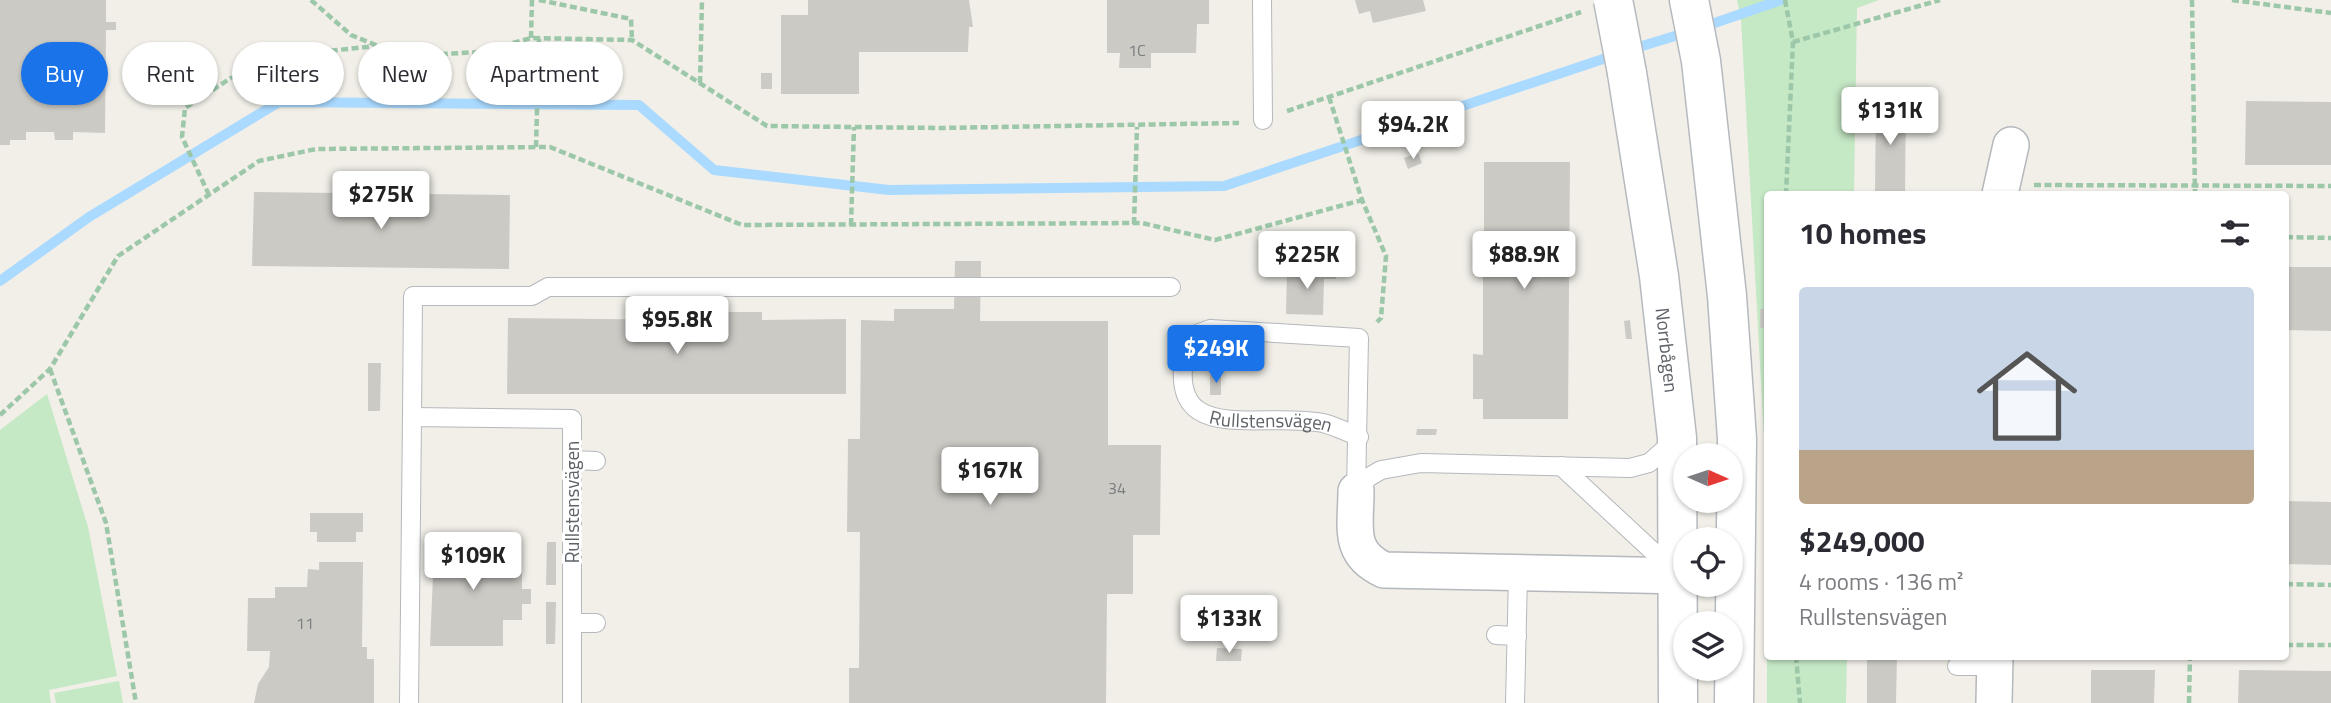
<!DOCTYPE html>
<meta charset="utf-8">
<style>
:root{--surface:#fff;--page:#f2f2f3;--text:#2b2b33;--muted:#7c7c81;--line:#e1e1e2;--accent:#1a73e8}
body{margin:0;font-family:"Titillium Web",sans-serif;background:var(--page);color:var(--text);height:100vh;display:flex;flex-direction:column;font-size:26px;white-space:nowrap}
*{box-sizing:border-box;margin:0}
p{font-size:23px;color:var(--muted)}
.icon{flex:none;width:38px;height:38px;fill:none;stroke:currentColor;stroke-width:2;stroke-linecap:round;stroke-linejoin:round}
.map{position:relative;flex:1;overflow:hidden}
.panel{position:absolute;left:1764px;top:191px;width:525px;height:469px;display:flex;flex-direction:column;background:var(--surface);border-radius:7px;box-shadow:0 2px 5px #0004}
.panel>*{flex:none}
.banner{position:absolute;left:21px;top:42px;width:665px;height:63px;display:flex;gap:14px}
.needle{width:46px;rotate:93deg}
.fabs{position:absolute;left:1673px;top:443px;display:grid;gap:14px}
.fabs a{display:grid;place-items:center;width:70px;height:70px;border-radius:50%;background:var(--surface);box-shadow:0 2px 5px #0004;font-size:35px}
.price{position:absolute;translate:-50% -60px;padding:0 16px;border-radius:7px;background:#fff;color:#222;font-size:23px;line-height:46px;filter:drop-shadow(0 2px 4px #0008)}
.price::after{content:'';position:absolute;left:50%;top:42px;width:21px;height:16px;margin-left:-10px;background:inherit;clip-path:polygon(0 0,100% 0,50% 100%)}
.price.on{background:var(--accent);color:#fff}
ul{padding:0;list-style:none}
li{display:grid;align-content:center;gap:14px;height:371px;padding:0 35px}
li+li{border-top:2px solid var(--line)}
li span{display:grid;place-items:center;height:217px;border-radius:7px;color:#555}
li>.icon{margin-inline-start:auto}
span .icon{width:126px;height:126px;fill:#fffc;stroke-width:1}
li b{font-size:30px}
h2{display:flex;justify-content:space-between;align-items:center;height:84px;padding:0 35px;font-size:30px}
.pill{padding:0 24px;border-radius:32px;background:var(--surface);box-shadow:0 2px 5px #0004;font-size:24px;line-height:63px}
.pill.on{background:var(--accent);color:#fff}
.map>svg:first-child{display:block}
.green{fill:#c5e8c5}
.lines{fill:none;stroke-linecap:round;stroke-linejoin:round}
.stream{stroke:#aadaff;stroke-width:10}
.building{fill:#cccac5}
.lane-casing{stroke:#b5b8bc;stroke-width:20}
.street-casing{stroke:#b5b8bc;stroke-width:38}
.secondary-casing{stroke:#b6babf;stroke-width:41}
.path{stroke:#9cc7a9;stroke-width:4.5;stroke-dasharray:7 3.5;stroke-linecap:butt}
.lane{stroke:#fff;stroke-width:18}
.street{stroke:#fff;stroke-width:35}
.secondary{stroke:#fff;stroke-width:38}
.secondary-bridge-casing{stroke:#b6babf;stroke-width:41;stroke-linecap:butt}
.secondary-bridge{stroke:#fff;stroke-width:38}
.labels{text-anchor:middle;stroke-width:6;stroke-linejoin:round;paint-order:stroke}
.number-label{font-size:16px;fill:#7a7d7f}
.street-label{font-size:19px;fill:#5f6368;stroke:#fff}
</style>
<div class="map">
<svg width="2331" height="703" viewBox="0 0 2331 703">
<rect width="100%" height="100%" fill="#f1efe8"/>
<!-- green -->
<path class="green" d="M1737,0H1879L1857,8L1854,194H1768L1767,492L1741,19Z
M47,394L88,527L117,676L49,690L51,703H0V430Z
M1767,603L1768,656H1847L1846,703H1767Z
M119,681L123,703H56L54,693Z"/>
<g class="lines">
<!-- stream -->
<path class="stream" d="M1703,27L1781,0
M1629,50L1688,32
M0,281L89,217L279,102L639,105L714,170L889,190L1224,186L1615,55"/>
</g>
<!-- building -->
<path class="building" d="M0,0H106V22H116V30H106L105,133L73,132V140H55L54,132H26V140H10V145H0Z
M808,0H969L973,27H969L968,52H859V94H781V15H808Z
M1107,0H1209V24H1197L1196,53H1151V68H1119L1120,53H1107Z
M1355,0H1423L1426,11L1373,23L1370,11L1359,14Z
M761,73H772V89H761Z
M1876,99H1906L1905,194H1875Z
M2246,101L2331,102V165H2245Z
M1418,153L1422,163L1408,169L1404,158Z
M1484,162H1570L1568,419H1483V399H1473V354L1483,355V275H1473L1474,235H1484Z
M254,192L510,195L509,269L252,266Z
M955,261H981L980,321H1108V445H1161L1160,535H1133V594H1107L1106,703H849V668H859L860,532H847L848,439H860L861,320L894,321V309H954Z
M2286,267H2331V331L2286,330Z
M1287,268L1336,270V279H1324L1323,315L1286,314Z
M1760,309H1766V328H1760Z
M694,312H762V320L846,319V394H507L508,318L695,320Z
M1630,320L1632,339H1626L1624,321Z
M368,363H381L380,411H368Z
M1210,375H1221V395H1210Z
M1417,429H1437L1436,435H1416Z
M2286,501L2331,502V565L2286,564Z
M310,513H363V532H356V542H317V532H310Z
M431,535L503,536L504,573H522V589H531V604H522V620H503V646H430L433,576Z
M547,542H556V585H546Z
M319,562H363L362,647H367V659H374V703H254L258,684L269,667L270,651H247L248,598H275V587H307L308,569L319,570Z
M546,602H556L555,644H546Z
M1217,648L1242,649L1241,661H1216Z
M1867,656H1897L1896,703H1867Z
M2091,670H2155L2154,703H2091Z
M2239,670L2331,671V703H2238Z"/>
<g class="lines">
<!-- lane casing -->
<g class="lane-casing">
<g id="lane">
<path d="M1262,0L1263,120"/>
<path d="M412,417L413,296H532L548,287H1171"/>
<path d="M572,460L596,461"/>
<path d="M1561,466L1674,571"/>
<path id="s1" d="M1356,491L1359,338L1210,329L1189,337C1156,452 1258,410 1323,423C1335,426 1347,432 1359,437"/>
<path d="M1356,491L1369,477L1381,470L1421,463L1630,468L1649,463L1674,441"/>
<path d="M572,623H596"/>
<path d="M1496,635L1517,636"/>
<path d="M1957,666H1995"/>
<path d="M409,703L412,417L572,419V703"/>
<path d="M1515,703L1518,575"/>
</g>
</g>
<!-- street casing -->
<g class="street-casing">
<path id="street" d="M2000,194L2011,145
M1356,491C1356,527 1347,553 1384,570L1685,576
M1994,703L1995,656"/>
</g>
<!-- secondary casing -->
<g class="secondary-casing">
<g id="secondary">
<path d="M1689,0L1701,61L1727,296L1737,439L1734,703"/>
<path id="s2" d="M1627,73L1659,276L1677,438L1678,703"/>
</g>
</g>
<!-- path -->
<path class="path" d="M311,0L351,35L403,56L480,52L531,38L632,40L767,126L939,128L1239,123
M539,0L631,19L632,40
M1785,0L1793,42L1786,194
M2192,0L2195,194
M2232,0L2331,13
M531,38L532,0
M1793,42L1940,0
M700,83L702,0
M1329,97L1362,200L1386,256L1381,318L1377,322
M1287,111L1581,12
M536,147L539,39
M2034,185L2331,186
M209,195L182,137L185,108L231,78L299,54L376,46
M1134,224L1137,127
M851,225L854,127
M2286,237L2331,238
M50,369L106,523L136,703
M0,415L50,369L118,256L259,161L316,149L550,147L742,225L1142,223L1215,240L1362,200
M2286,584L2331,585
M2286,645H2331
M1796,656L1800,703
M2189,703L2190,656"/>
<!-- lane -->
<use href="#lane" class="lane"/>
<!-- street -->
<use href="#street" class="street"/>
<!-- secondary -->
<use href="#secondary" class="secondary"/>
<!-- secondary-bridge casing -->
<g class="secondary-bridge-casing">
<path id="secondary-bridge" d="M1613,0L1627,73"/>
</g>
<!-- secondary-bridge -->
<use href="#secondary-bridge" class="secondary-bridge"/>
</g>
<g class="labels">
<!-- number labels -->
<g class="number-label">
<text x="1137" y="56">1C</text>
<text x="1117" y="494">34</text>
<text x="305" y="629">11</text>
</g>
<!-- street labels -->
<g class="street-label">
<text dy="7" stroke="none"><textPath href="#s2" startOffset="280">Norrbågen</textPath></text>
<text dy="7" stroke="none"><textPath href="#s1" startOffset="478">Rullstensvägen</textPath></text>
<text transform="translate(572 502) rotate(-90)" y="7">Rullstensvägen</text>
</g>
</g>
</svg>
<div class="fabs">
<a><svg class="needle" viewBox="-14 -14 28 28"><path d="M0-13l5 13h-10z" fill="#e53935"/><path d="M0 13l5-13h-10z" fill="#7c7c81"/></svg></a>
<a><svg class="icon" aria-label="locate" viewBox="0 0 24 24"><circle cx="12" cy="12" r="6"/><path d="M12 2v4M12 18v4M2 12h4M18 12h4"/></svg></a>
<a><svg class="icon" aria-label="layers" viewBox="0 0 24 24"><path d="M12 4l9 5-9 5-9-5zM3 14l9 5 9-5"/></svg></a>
</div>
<b class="price" style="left:1890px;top:147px">$131K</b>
<b class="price" style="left:1413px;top:161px">$94.2K</b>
<b class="price" style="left:381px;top:231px">$275K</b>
<b class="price" style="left:1307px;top:291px">$225K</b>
<b class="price" style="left:1524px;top:291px">$88.9K</b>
<b class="price" style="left:677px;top:356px">$95.8K</b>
<b class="price on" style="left:1216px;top:385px">$249K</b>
<b class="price" style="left:990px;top:507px">$167K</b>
<b class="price" style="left:473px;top:592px">$109K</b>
<b class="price" style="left:1229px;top:655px">$133K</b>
<div class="banner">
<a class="pill on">Buy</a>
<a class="pill">Rent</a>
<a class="pill">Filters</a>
<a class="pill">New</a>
<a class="pill">Apartment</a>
</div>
<section class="panel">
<h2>10 homes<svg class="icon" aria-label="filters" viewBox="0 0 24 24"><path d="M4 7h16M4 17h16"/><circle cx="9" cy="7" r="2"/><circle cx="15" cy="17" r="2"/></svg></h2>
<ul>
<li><span style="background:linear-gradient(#c9d6e8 75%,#b9a48a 0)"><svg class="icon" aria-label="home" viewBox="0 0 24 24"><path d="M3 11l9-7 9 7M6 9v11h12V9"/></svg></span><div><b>$249,000</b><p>4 rooms · 136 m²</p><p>Rullstensvägen</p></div></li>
</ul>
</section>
</div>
